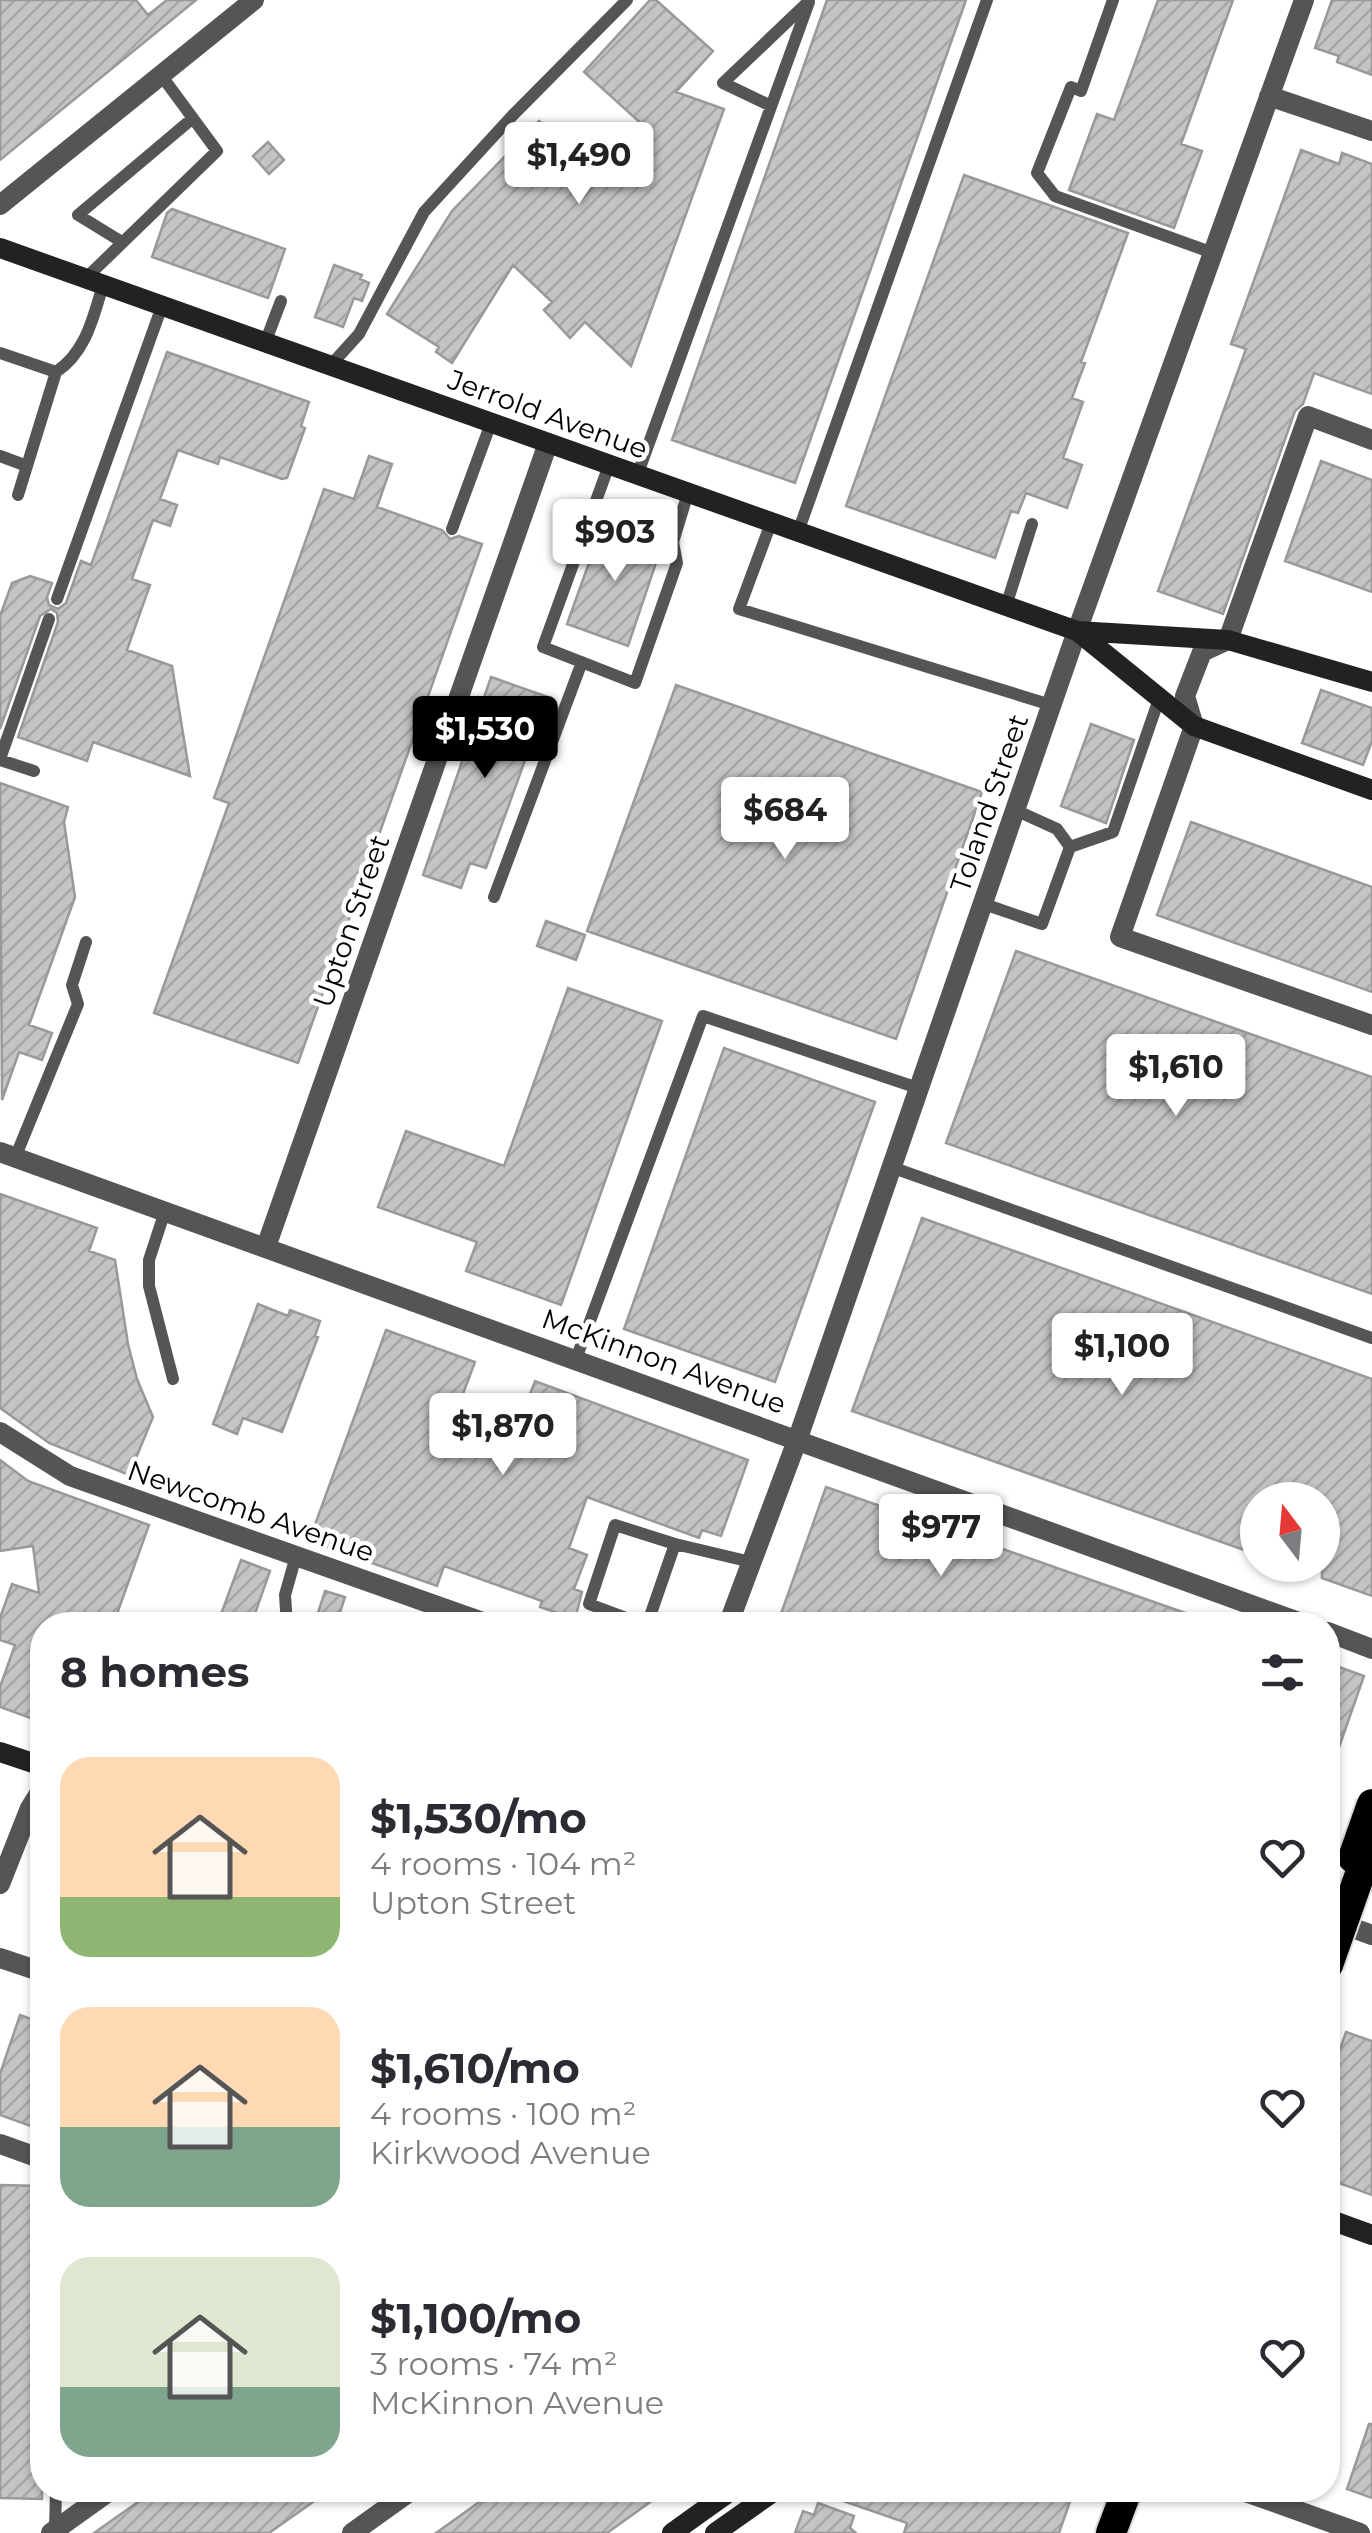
<!DOCTYPE html>
<meta charset="utf-8">
<style>
:root{--surface:#fff;--page:#f2f2f3;--text:#2b2b33;--muted:#7c7c81;--accent:#000}
body{margin:0;font-family:Montserrat,sans-serif;background:var(--page);color:var(--text);height:100vh;display:flex;flex-direction:column;font-size:38px;white-space:nowrap}
*{box-sizing:border-box;margin:0}
p{font-size:32px;color:var(--muted)}
.icon{flex:none;width:55px;height:55px;fill:none;stroke:currentColor;stroke-width:2;stroke-linecap:round;stroke-linejoin:round}
.map{position:relative;flex:1;overflow:hidden}
.panel{position:absolute;left:30px;top:1612px;width:1310px;height:890px;display:flex;flex-direction:column;background:var(--surface);border-radius:40px;box-shadow:0 2px 8px #0004}
.panel>*{flex:none}
.needle{width:65px;rotate:344deg}
.buttons{position:absolute;left:1240px;top:1482px;display:grid;gap:20px}
.buttons a{display:grid;place-items:center;width:100px;height:100px;border-radius:50%;background:var(--surface);box-shadow:0 2px 8px #0004;font-size:50px}
.price{position:absolute;translate:-50% -85px;padding:0 22px;border-radius:10px;background:#fff;color:#222;font-size:32px;line-height:65px;filter:drop-shadow(0 2px 5px #0008)}
.price::after{content:'';position:absolute;left:50%;top:60px;width:30px;height:22px;margin-left:-15px;background:inherit;clip-path:polygon(0 0,100% 0,50% 100%)}
.price.selected{background:var(--accent);color:#fff}
ul{padding:0;list-style:none}
li{display:flex;align-items:center;gap:30px;height:250px;padding:0 30px}
li span{display:grid;place-items:center;flex:none;width:280px;height:200px;border-radius:30px;color:#555}
li>.icon{margin-inline-start:auto}
span .icon{width:120px;height:120px;fill:#fffc;stroke-width:1}
li b{font-size:42px}
h2{display:flex;justify-content:space-between;align-items:center;height:120px;padding:0 30px;font-size:42px}
.map>svg:first-child{display:block}
.building{fill:url(#building-hatch);stroke:#999;stroke-width:2.5}
.lines{fill:none;stroke-linecap:round;stroke-linejoin:round}
.highway-casing{stroke:#dbdbdb;stroke-width:34}
.lane{stroke:#555;stroke-width:12}
.street{stroke:#555;stroke-width:20}
.secondary{stroke:#222;stroke-width:20}
.highway{stroke:#000;stroke-width:30}
.highway-bridge-casing{stroke:#dbdbdb;stroke-width:34;stroke-linecap:butt}
.highway-bridge{stroke:#000;stroke-width:30}
.labels{text-anchor:middle;stroke-width:9;stroke-linejoin:round;paint-order:stroke}
.street-label{font-size:28px;fill:#000;stroke:#fff}
</style>
<div class="map">
<svg width="1372" height="2533" viewBox="0 0 1372 2533">
<defs>
<pattern id="building-hatch" width="6" height="6" patternUnits="userSpaceOnUse" patternTransform="scale(2.5)"><rect width="6" height="6" fill="#c4c4c4"/><path d="M-1 1l2-2M0 6l6-6M5 7l2-2" fill="none" stroke="#a7a7a7"/></pattern>
</defs>
<rect width="100%" height="100%" fill="#fff"/>
<!-- building -->
<path class="building" d="M0,0H136L148,15L167,0H196L0,160Z
M650,0H656L713,51L676,92L724,109L631,366L585,322L570,338L544,310L552,302L513,265L452,363L436,352L439,347L387,314L452,211L539,121L598,175L644,126L584,72Z
M827,0H966L795,483L672,440Z
M1158,0H1233L1181,144L1202,151L1174,228L1069,190L1097,114L1114,120Z
M1332,0H1372V75L1337,62L1339,56L1315,48Z
M268,142L284,160L269,174L253,156Z
M1301,150L1339,164L1342,153L1372,164V394L1314,373L1303,404L1295,411L1223,614L1158,591L1246,349L1231,344Z
M964,175L1128,233L1081,362L1085,363L1072,398L1083,402L1063,458L1082,465L1067,508L1026,493L1018,513L1011,511L995,558L846,506Z
M172,209L285,249L268,298L152,257L167,213Z
M334,265L362,275L360,279L369,283L362,301L354,298L343,327L315,317Z
M167,352L309,402L301,426L305,428L287,478L282,479L220,457L218,464L178,450L160,499L177,505L170,526L153,520L132,579L150,585L127,650L172,666L190,776L93,742L87,761L18,737L58,622L57,613L51,609L40,616L0,729V616L12,583L30,576L52,583L47,597L49,605L58,609L66,603L81,561L91,565Z
M369,456L392,464L377,507L442,530L450,539L459,536L482,544L298,1063L154,1013L229,803L214,798L324,489L354,499Z
M1321,461L1372,480V592L1285,561Z
M604,521L663,542L628,646L567,624Z
M491,677L548,697L486,868L470,863L461,888L423,875Z
M676,685L982,792L896,1039L587,931Z
M1321,690L1372,708V741L1363,765L1302,743Z
M1091,724L1134,740L1106,823L1061,806Z
M0,783L68,807L64,822L75,897L29,1025L52,1033L42,1060L19,1052L2,1100Z
M1191,822L1372,887V992L1157,915Z
M546,921L585,935L576,960L537,946Z
M1016,951L1372,1077V1294L946,1143Z
M568,988L662,1021L561,1305L466,1271L477,1242L378,1207L406,1131L504,1166Z
M724,1048L875,1102L775,1382L624,1329Z
M0,1194L97,1228L89,1251L115,1260L128,1344L137,1379L153,1417L129,1475L49,1443L0,1408Z
M922,1218L1372,1379V1596L1322,1578V1500H1258V1555L852,1411Z
M258,1304L288,1316L290,1310L320,1321L315,1336L318,1337L282,1432L243,1418L237,1434L213,1424Z
M386,1330L475,1362L461,1399L520,1420L535,1381L748,1460L721,1536L702,1530L699,1538L587,1497L569,1548L587,1555L574,1589L582,1592L575,1619L540,1607L542,1601L444,1566L437,1586L309,1541Z
M0,1460L28,1481L149,1525L113,1625H42V1694L33,1719L0,1707V1687L15,1645L0,1640V1618L12,1584L39,1593L33,1546L0,1551Z
M826,1487L1211,1622V1625H777Z
M241,1560L270,1571L251,1625H217Z
M325,1591L345,1597L336,1625L315,1622Z
M1328,1663L1364,1676L1330,1773H1328Z
M20,2015L42,2023V2130L0,2115V2074Z
M1346,2032L1372,2041V2195L1328,2179V2084Z
M0,2185L42,2186V2499L0,2498Z
M1369,2424H1372V2498L1347,2489Z
M155,2490H330L269,2533H94Z
M496,2490H667L607,2533H436Z
M821,2490H1074L1059,2533H904L907,2523L820,2493Z
M818,2503L854,2516L850,2528L856,2533H795L803,2511L814,2515Z"/>
<g class="lines">
<!-- highway casing -->
<g class="highway-casing">
<path id="highway" d="M1111,2533L1127,2490"/>
</g>
<!-- lane -->
<path class="lane" d="M1113,0L1081,91L1071,87L1037,173L1055,196L1213,253
M771,106L723,83L807,3
M122,242L78,215L193,118
M85,279L217,151L161,75
M265,343L281,301
M0,353L56,372
M330,366L359,334L424,212L512,116L627,0
M0,456L27,466
M609,465L543,647L635,683L677,563L673,542L688,493
M637,476L809,2
M18,495L56,372C86,352 93,318 103,285
M771,523L739,609L1051,705
M452,529L491,423
M798,532L987,0
M57,599L162,306
M1006,606L1032,524
M0,759L49,619
M0,760L34,771
M1015,810L1057,829L1070,847
M1070,847L1113,832L1160,696
M494,897L582,662
M984,904L1042,924L1070,847
M15,1158L78,1004L72,985L86,942
M891,1167L1372,1338
M165,1211L149,1260V1286L173,1379
M576,1359L703,1016L918,1088
M287,1625L285,1595L296,1556
M645,1625L589,1604L615,1525L675,1544L751,1562
M647,1625L675,1544
M55,2530L56,2490"/>
<!-- street -->
<path class="street" d="M1269,96L1372,131
M0,205L254,0
M1372,440L1308,416L1228,640L1202,652L1185,696L1194,726L1120,937L1372,1025
M0,1152L1307,1625
M266,1247L548,443
M0,1432L70,1476L491,1625
M728,1625L798,1438L1077,631L1304,0
M1328,1632L1372,1649
M0,1884L30,1808L42,1789
M1328,1919L1372,1935
M0,1958L42,1972
M0,2144L42,2159
M1240,2490L1360,2533
M51,2533L111,2490
M352,2533L412,2490"/>
<!-- secondary -->
<path class="secondary" d="M0,248L1077,631L1228,640L1372,682
M1077,631L1194,726L1372,790
M0,1752L42,1766
M1328,2219L1372,2235
M672,2533L732,2490
M715,2533L776,2490"/>
<!-- highway -->
<use href="#highway" class="highway"/>
<!-- highway-bridge casing -->
<g class="highway-bridge-casing">
<path id="highway-bridge" d="M1353,1858L1372,1804
M1328,1965L1372,1840"/>
</g>
<!-- highway-bridge -->
<use href="#highway-bridge" class="highway-bridge"/>
</g>
<g class="labels">
<!-- street labels -->
<g class="street-label">
<text transform="translate(548 414) rotate(20)" y="10">Jerrold Avenue</text>
<text transform="translate(989 803) rotate(-71)" y="10">Toland Street</text>
<text transform="translate(351 921) rotate(-71)" y="10">Upton Street</text>
<text transform="translate(664 1361) rotate(20)" y="10">McKinnon Avenue</text>
<text transform="translate(251 1511) rotate(19)" y="10">Newcomb Avenue</text>
</g>
</g>
</svg>
<div class="buttons">
<a><svg class="needle" viewBox="-14 -14 28 28"><path d="M0-13l5 13h-10z" fill="#e53935"/><path d="M0 13l5-13h-10z" fill="#7c7c81"/></svg></a>
</div>
<b class="price" style="left:579px;top:207px">$1,490</b>
<b class="price" style="left:615px;top:584px">$903</b>
<b class="price selected" style="left:485px;top:781px">$1,530</b>
<b class="price" style="left:785px;top:862px">$684</b>
<b class="price" style="left:1176px;top:1119px">$1,610</b>
<b class="price" style="left:1122px;top:1398px">$1,100</b>
<b class="price" style="left:503px;top:1478px">$1,870</b>
<b class="price" style="left:941px;top:1579px">$977</b>
<section class="panel">
<h2>8 homes<svg class="icon" aria-label="filters" viewBox="0 0 24 24"><path d="M4 7h16M4 17h16"/><circle cx="9" cy="7" r="2"/><circle cx="15" cy="17" r="2"/></svg></h2>
<ul>
<li><span style="background:linear-gradient(#ffd9b3 70%,#8fb573 0)"><svg class="icon" aria-label="home" viewBox="0 0 24 24"><path d="M3 11l9-7 9 7M6 9v11h12V9"/></svg></span><div><b>$1,530/mo</b><p>4 rooms · 104 m²</p><p>Upton Street</p></div><svg class="icon" aria-label="heart" viewBox="0 0 24 24"><path d="M12 20l-8-8c-3-5 5-10 8-4 3-6 11-1 8 4z"/></svg></li>
<li><span style="background:linear-gradient(#ffd9b3 60%,#7fa58c 0)"><svg class="icon" aria-label="home" viewBox="0 0 24 24"><path d="M3 11l9-7 9 7M6 9v11h12V9"/></svg></span><div><b>$1,610/mo</b><p>4 rooms · 100 m²</p><p>Kirkwood Avenue</p></div><svg class="icon" aria-label="heart" viewBox="0 0 24 24"><path d="M12 20l-8-8c-3-5 5-10 8-4 3-6 11-1 8 4z"/></svg></li>
<li><span style="background:linear-gradient(#dfe7d0 65%,#7fa58c 0)"><svg class="icon" aria-label="home" viewBox="0 0 24 24"><path d="M3 11l9-7 9 7M6 9v11h12V9"/></svg></span><div><b>$1,100/mo</b><p>3 rooms · 74 m²</p><p>McKinnon Avenue</p></div><svg class="icon" aria-label="heart" viewBox="0 0 24 24"><path d="M12 20l-8-8c-3-5 5-10 8-4 3-6 11-1 8 4z"/></svg></li>
</ul>
</section>
</div>
